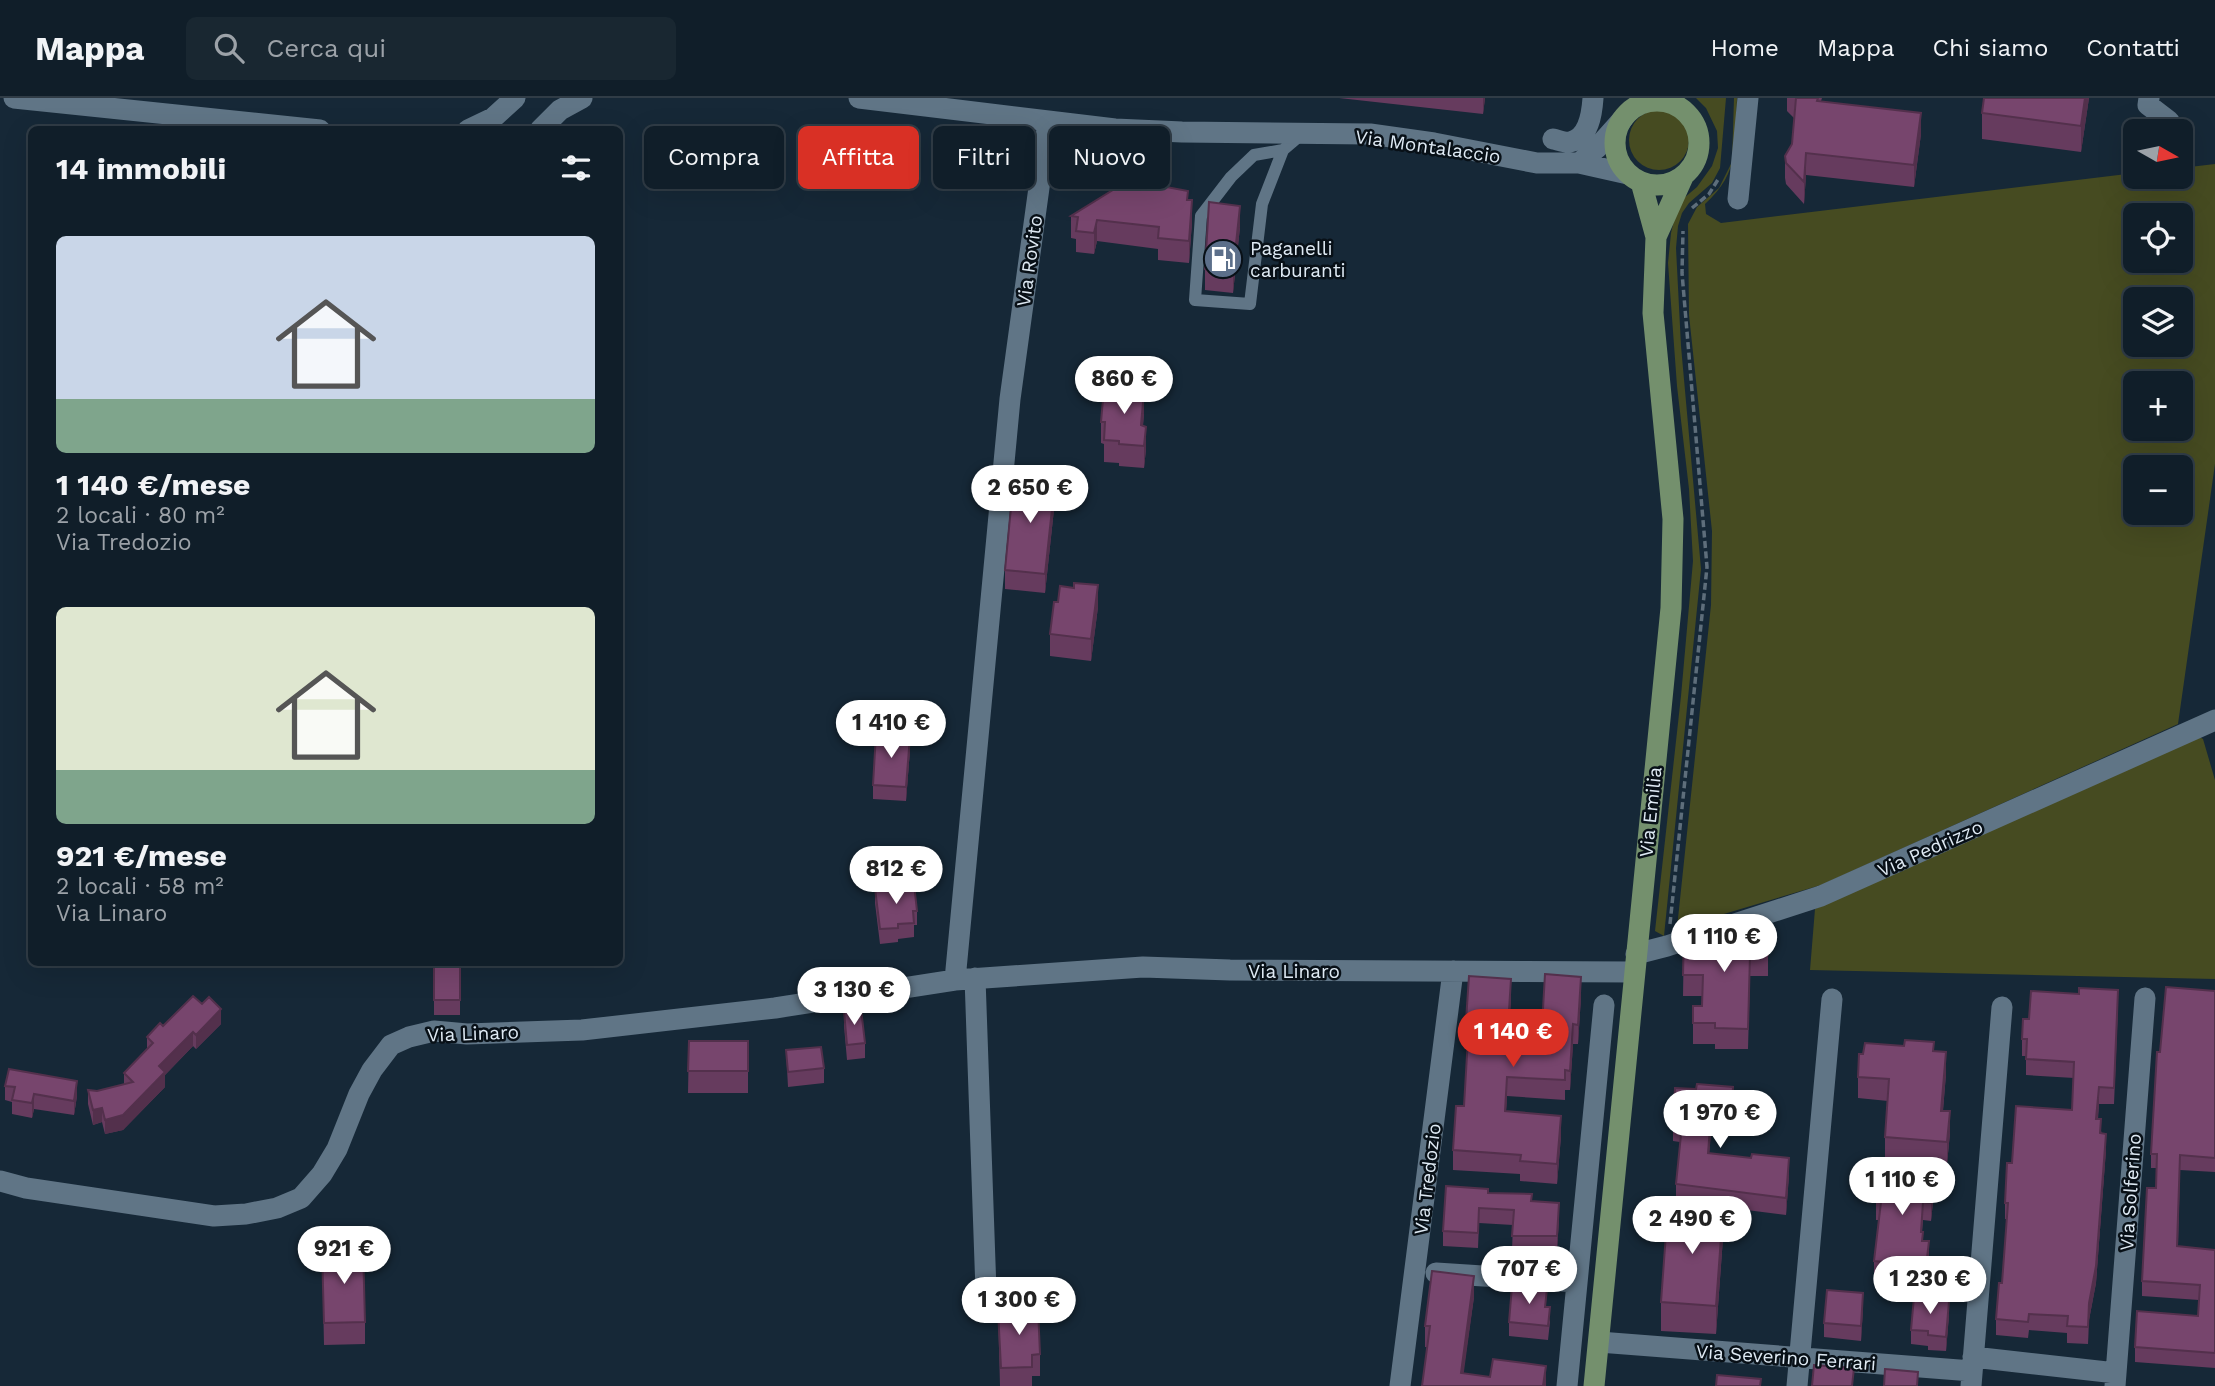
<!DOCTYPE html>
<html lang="it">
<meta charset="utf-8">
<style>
:root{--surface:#101e29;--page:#192731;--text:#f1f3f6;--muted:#9ca2a8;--line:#303c46;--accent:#d93025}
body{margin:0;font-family:"Work Sans",sans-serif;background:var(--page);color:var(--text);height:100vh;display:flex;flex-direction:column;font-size:26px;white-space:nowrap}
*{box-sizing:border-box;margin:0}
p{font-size:23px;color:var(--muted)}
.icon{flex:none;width:38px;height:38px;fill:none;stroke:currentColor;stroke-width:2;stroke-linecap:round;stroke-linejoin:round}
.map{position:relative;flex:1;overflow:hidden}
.side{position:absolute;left:28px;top:28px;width:595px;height:840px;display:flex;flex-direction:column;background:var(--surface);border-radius:10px;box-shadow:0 7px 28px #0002,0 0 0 2px var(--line)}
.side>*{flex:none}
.banner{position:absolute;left:644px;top:28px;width:665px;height:63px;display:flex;gap:14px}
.needle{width:46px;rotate:99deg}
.buttons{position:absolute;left:2123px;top:21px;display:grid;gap:14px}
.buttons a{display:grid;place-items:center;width:70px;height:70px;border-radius:10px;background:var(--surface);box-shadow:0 7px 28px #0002,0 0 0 2px var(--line);font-size:35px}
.price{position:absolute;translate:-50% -60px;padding:0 16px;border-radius:24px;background:#fff;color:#222;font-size:23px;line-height:46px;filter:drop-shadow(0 2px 4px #0008)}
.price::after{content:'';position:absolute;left:50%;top:42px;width:21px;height:16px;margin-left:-10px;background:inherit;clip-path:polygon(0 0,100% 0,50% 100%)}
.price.current{background:var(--accent);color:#fff}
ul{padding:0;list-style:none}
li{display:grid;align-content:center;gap:14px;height:371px;padding:0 28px}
li span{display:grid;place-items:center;height:217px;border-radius:10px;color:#555}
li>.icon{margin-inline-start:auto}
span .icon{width:126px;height:126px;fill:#fffc;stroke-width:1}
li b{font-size:30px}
h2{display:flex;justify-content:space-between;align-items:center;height:84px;padding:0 28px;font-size:30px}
.pill{padding:0 24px;border-radius:10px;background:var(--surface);box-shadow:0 7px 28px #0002,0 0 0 2px var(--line);font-size:24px;line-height:63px}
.pill.current{background:var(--accent);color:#fff}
header{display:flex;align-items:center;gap:42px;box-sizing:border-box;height:98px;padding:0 35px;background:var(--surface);border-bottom:2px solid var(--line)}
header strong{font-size:33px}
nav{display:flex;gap:38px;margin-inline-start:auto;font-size:24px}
.search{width:490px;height:63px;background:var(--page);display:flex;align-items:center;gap:18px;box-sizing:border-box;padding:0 24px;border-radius:10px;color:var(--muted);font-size:26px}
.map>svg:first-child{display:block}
.green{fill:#464b21;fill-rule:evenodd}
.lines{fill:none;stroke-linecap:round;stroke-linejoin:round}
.path{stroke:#5e6e7b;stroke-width:3.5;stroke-dasharray:7 3.5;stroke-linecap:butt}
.service{stroke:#607586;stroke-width:12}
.minor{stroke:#607586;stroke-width:21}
.primary{stroke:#74906d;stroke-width:21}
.wall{fill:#663b5e}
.shaded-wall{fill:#53304c}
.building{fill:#77456d;stroke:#53304c;stroke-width:2}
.labels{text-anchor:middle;stroke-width:5;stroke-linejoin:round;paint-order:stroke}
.street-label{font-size:19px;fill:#dfeaf4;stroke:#081017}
.poi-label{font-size:19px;fill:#dfeaf4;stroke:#081017;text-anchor:start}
</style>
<header>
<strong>Mappa</strong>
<div class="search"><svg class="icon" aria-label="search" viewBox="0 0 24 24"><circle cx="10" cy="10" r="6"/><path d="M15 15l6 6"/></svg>Cerca qui</div>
<nav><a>Home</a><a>Mappa</a><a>Chi siamo</a><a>Contatti</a></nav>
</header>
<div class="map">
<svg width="2215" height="1288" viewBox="0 0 2215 1288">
<rect width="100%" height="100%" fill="#162837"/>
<!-- green -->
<path class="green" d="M1696,0H1726L1720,70L1712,85L1689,105L1682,115L1678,128L1676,150L1681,248L1701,471L1664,838L1655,833L1681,598L1693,463L1689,391L1677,288L1668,165L1671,135L1676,114L1684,100L1697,89L1712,68L1718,50L1717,33L1706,10Z
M1734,0H1737C1735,44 1741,74 1705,106L1706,116L1721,125L2135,75V79H2180L2181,70L2215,66V366L2178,626L1821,787L1677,830L1711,507L1712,433L1689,217L1688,126L1697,109L1719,90L1732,64ZM2135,117H2180V163H2135ZM2135,201H2180V247H2135ZM2135,285H2180V331H2135ZM2135,369H2180V415H2135Z
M1629 42a30 30 0 1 1 60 0a30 30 0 1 1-60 0Z
M2196,637L2203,641L2215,682V881L1810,872L1815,811Z"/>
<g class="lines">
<!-- path -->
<path class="path" d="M1692,110L1709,96L1719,80
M1670,826L1707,469L1682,175L1683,133"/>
<!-- service -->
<path class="service" d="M1283,52L1262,106L1250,206L1195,202L1201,118L1231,79L1254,57L1283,52L1303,35"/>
<!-- minor -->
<path class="minor" d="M14,0L320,32
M859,0L1115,31L1182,34L1370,36L1434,45L1537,65H1579L1628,76
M2149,0L2148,7L2169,23
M468,32L493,20L515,0
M540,32L560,12L582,0
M1553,41C1558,42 1565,45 1570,44C1589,40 1592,15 1593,0
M1579,65L1597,50L1622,22
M1738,101L1748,0
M1636,856L1667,848L1821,798L2215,622
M975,880L986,1193
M955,882L1010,301L1048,24
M0,1083L26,1090L214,1118L246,1116L277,1110L301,1100L322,1076L337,1051L359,996L372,972L391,947L409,939L434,933L467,936L582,932L775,910L955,882L1143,869L1230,872L1634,874
M1436,1175L1577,1184
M1599,1244L1972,1273
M1973,1259L2116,1275
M1400,1288L1453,873
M1567,1288L1604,907
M1797,1288L1832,901
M1971,1288L2002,909
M2115,1288L2145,900"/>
<!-- primary -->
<path class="primary" d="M1615 45a42 42 0 1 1 84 0a42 42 0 1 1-84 0Z
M1656,139L1683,79
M1594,1288L1671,510L1673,421L1653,215L1656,139L1641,84"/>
</g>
<!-- wall -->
<path class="wall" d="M1339,0H1485L1483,16Z
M1787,0H1822L1821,3L1921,36L1914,89L1806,77L1804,106L1786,86L1785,80V58L1792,46L1794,20L1787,13Z
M2089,0L2081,54L1982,41V15Z
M695,54L693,93L657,91V76Z
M1188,102L1192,124L1189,165L1158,162V151L1097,143L1094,156L1076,154V141L1071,140V118Z
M1240,129L1233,195L1205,192V171Z
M1144,315L1143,328L1146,351L1144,370L1119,368V365L1104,364V346L1101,345V324Z
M1055,402L1045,495L1005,491V472Z
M1058,504L1098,509L1091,563L1050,558V536Z
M910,652L906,703L873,701V687Z
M875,790L917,813V827H914V839L898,841V844L880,846L875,805Z
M1768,827V878H1750L1748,951H1715V946H1693V908H1702V898H1683L1684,835L1751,837Z
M434,864H460V917H434Z
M2215,893V1074L2180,1072L2178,1148L2215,1152V1270L2135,1264V1249L2198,1218L2199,1202L2142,1198V1183L2156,1090L2157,1070H2151V1056L2160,954Z
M1581,899L1578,946H1573L1570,992H1565V1002L1507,998L1506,1013L1561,1038L1557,1086L1520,1083V1076L1453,1072V1052L1464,1008L1468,942H1466V923L1511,901L1508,944L1541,946Z
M2118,909L2114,1006H2099L2098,1021L2106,1052L2096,1185L2089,1222L2088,1246L2067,1245V1235L2029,1232L2028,1240L1996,1237V1221L2002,1185L2007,1121H2005V1105L2012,1065L2072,1012L2074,980L2026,977V958H2022V941Z
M844,913L865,945V960L847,962L844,928Z
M221,926L196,951L193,948L165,977V989L123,1032L105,1036L102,1024L93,1027L88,1006V992L97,993L124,987V975L147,952V939L163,928Z
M689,943H748V995H688Z
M786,952L824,970V985L788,989Z
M1934,953L1946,976L1943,1013L1950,1035L1947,1066L1885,1060V1039L1888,1003L1858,1000V979Z
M5,988L77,998L74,1017L34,1011L32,1020L12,1016V1004L5,1002Z
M1675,990L1733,1006L1732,1024L1712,1022L1709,1056L1789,1077L1786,1117L1676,1103V1086L1680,1044L1673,1043V1026Z
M1934,1094L1931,1123L1923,1122L1922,1134L1923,1143L1929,1162L1926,1187L1874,1181V1163L1879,1122H1876V1103Z
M1488,1095L1532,1103L1559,1120L1557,1153L1512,1152L1513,1127L1479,1125L1478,1150L1443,1148V1133Z
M1723,1140L1716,1236L1661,1233V1204Z
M322,1152L365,1224V1246L324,1247Z
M1474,1199L1463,1275L1546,1288H1422L1427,1249H1425V1228Z
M1547,1209L1550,1224L1548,1242L1509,1238V1224Z
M1863,1209L1861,1243L1824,1239V1225Z
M998,1212L1040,1256V1278H1032V1288H1000Z
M1949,1217L1946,1253L1928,1252V1248L1911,1246V1232Z"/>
<!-- shaded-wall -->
<path class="shaded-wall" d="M1483,0H1485L1483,16Z
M2085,0H2089L2081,54V28Z
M1921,15V36L1914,89V67Z
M695,40V54L693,93V78Z
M1806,55V77L1804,106V84Z
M1192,102V124L1189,165V143Z
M1240,108V129L1233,195V174Z
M1097,122V143L1094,156V135Z
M1144,293V315L1141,349V327Z
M1146,329V351L1144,370V348Z
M1055,383V402L1045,495V476Z
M1098,487V509L1091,563V541Z
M910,638V652L906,703V689Z
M1581,879V899L1578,946V927Z
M1511,881V901L1507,964V944Z
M221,911V926L196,951V937Z
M1573,926V946L1570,992V973Z
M193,934V948L165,977V989L123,1032L105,1036V1022Z
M1946,954V976L1941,1034V1013Z
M1507,979V998L1505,1033V1013Z
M77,983V998L74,1017V1003Z
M2099,989V1006L2096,1037V1021Z
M34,996V1011L32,1020V1005Z
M1712,1005V1022L1708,1073V1055Z
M102,1010V1024L93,1027V1012Z
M1950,1013V1035L1947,1066V1044Z
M1561,1018V1038L1557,1086V1066Z
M2106,1036V1052L2096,1185L2089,1222L2088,1246L2089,1205Z
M1789,1060V1077L1786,1117V1100Z
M1934,1076V1094L1931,1123V1105Z
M1559,1105V1120L1557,1153V1138Z
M1723,1112V1140L1716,1236V1208Z
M1929,1143V1162L1926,1187V1168Z
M1474,1178V1199L1462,1288L1461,1275Z
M1863,1195V1209L1861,1243V1228Z
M1949,1203V1217L1946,1253V1239Z
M1546,1268V1288H1543Z"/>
<!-- building -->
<path class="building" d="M1796,0H1818L1817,3L1921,15L1914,67L1806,55L1804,84L1786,65L1785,58L1792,46Z
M1984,0H2085L2081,28L1982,15Z
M659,37L695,40L693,78L657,76Z
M1129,82L1188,93L1187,102H1192L1189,143L1158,140L1159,129L1097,122L1094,135L1076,133L1078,119L1071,118Z
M1209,104L1240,108L1233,174L1205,171Z
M1104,290L1144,293L1141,327L1146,329L1144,348L1119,346V343L1104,342L1105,324H1101Z
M1014,378L1055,383L1045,476L1005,472Z
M1074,485L1098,487L1091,541L1050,536L1054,504H1058L1060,488L1074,490Z
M876,636L910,638L906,689L873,687Z
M914,786L917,813H913L914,825L898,826V830L880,831L875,790Z
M1751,827H1768V857H1750L1748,931L1715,930V925H1693V908H1702L1703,877H1683L1684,835L1751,837Z
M434,864H460V902H434Z
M1545,876L1581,879L1578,927L1573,926L1570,973L1565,972V982L1507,979L1505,1013L1561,1018L1557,1066L1520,1063L1521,1057L1453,1052L1456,1008H1464L1469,923H1466L1469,878L1511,881L1507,944L1538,946H1541Z
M2166,889L2215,893V1060L2180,1057L2177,1148L2215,1152V1255L2135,1249L2137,1213L2198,1218L2200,1187L2142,1183L2147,1090H2156L2157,1056H2151L2157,954H2160Z
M2079,890L2118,892L2114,990L2099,989L2096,1021H2101L2100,1035L2106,1036L2096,1168L2089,1205L2088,1229L2067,1228L2068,1218L2029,1216L2028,1224L1996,1221L1999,1185H2002L2008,1105H2005L2007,1065H2012L2016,1008L2072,1012L2074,964L2026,961L2027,941H2022L2023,921H2029L2031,893L2079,896Z
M193,898L202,906L209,899L221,911L196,937L193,934L159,968L165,974L123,1017L105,1022L102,1010L93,1012L88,992L97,993L133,984L124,975L153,945L147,939L160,925L163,928Z
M861,911L865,945L847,947L844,913Z
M1905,942L1934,944L1933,953L1946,954L1941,1013H1950L1947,1044L1885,1039L1889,981L1858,979L1859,956H1863L1865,945L1904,948Z
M689,943H748V973H688Z
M821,949L824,970L788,974L786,952Z
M9,971L77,983L74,1003L34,996L32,1005L12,1002L15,989L5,988Z
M1697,986L1733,989L1732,1006L1712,1005L1708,1055L1751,1060L1752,1056L1789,1060L1786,1100L1676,1086L1682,1027L1673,1026L1675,990L1696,991Z
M1880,1070L1934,1076L1931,1105L1923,1104L1921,1134H1923L1922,1143H1929L1926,1168L1874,1163L1881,1104L1876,1103Z
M1446,1088L1488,1091V1095L1532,1096L1531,1103L1559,1105L1557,1138H1512L1514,1112L1479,1110L1478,1135L1443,1133Z
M1668,1108L1723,1112L1716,1208L1661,1204Z
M363,1150L365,1224L324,1225L322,1152Z
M1432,1173L1474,1178L1461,1275L1490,1279L1493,1261L1546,1268L1543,1288H1422L1430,1228H1425Z
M1512,1188L1547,1191L1545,1209H1550L1548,1228L1509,1224Z
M1827,1192L1863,1195L1861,1228L1824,1225Z
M1914,1199L1949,1203L1946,1239L1928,1237V1233L1911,1232Z
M1038,1210L1040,1256L1032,1257V1269L1001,1270L998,1212Z
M1814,1267L1854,1270L1852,1288H1812Z
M1885,1271L1918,1274L1917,1288H1884Z
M1717,1277L1761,1281L1760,1288H1716Z"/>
<!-- icons -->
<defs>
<g id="fuel-disc" transform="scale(2.0125)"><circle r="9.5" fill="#5c6f8a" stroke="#081017"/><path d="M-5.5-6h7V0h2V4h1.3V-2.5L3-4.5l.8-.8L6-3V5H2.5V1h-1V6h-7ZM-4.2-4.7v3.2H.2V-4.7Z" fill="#fff"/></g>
</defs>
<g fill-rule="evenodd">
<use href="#fuel-disc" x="1223" y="161"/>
</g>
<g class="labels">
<!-- street labels -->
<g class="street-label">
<text transform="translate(1428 48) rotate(8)" y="7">Via Montalaccio</text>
<text transform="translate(1029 163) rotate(-82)" y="7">Via Rovito</text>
<text transform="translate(1650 714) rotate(-84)" y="7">Via Emilia</text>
<text transform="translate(1930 750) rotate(-24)" y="7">Via Pedrizzo</text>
<text x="1294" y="880">Via Linaro</text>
<text transform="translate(473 935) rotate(-2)" y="7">Via Linaro</text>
<text transform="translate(1427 1081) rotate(-83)" y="7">Via Tredozio</text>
<text transform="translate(2130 1094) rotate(-86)" y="7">Via Solferino</text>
<text transform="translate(1786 1259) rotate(4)" y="7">Via Severino Ferrari</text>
</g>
<!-- poi labels -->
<g class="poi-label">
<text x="1250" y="157">Paganelli<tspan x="1250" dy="22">carburanti</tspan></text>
</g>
</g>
</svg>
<div class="buttons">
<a><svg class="needle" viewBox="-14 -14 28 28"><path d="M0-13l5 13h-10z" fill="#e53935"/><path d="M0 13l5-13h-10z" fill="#9ca2a8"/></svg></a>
<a><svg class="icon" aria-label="locate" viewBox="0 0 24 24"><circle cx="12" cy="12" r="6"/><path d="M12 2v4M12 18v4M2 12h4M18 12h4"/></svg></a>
<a><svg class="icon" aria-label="layers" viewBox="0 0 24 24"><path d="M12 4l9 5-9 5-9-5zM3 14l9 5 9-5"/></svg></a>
<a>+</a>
<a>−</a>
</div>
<b class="price" style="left:1124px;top:318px">860 €</b>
<b class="price" style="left:1030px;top:427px">2 650 €</b>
<b class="price" style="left:891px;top:662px">1 410 €</b>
<b class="price" style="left:896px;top:808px">812 €</b>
<b class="price" style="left:1724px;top:876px">1 110 €</b>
<b class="price" style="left:854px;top:929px">3 130 €</b>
<b class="price current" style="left:1513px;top:971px">1 140 €</b>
<b class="price" style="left:1720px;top:1052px">1 970 €</b>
<b class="price" style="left:1902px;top:1119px">1 110 €</b>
<b class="price" style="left:1692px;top:1158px">2 490 €</b>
<b class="price" style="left:344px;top:1188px">921 €</b>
<b class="price" style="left:1529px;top:1208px">707 €</b>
<b class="price" style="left:1930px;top:1218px">1 230 €</b>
<b class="price" style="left:1019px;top:1239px">1 300 €</b>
<div class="banner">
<a class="pill">Compra</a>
<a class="pill current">Affitta</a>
<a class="pill">Filtri</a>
<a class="pill">Nuovo</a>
</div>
<section class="side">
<h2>14 immobili<svg class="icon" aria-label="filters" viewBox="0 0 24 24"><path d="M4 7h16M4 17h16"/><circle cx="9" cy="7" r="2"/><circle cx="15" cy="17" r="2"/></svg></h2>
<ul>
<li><span style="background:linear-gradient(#c9d6e8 75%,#7fa58c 0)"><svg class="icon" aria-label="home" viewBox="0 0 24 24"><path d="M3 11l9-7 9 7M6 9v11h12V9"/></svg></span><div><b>1 140 €/mese</b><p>2 locali · 80 m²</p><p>Via Tredozio</p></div></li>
<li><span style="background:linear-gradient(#dfe7d0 75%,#7fa58c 0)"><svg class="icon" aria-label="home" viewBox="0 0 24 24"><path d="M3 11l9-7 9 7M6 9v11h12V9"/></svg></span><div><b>921 €/mese</b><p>2 locali · 58 m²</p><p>Via Linaro</p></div></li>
</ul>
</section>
</div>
